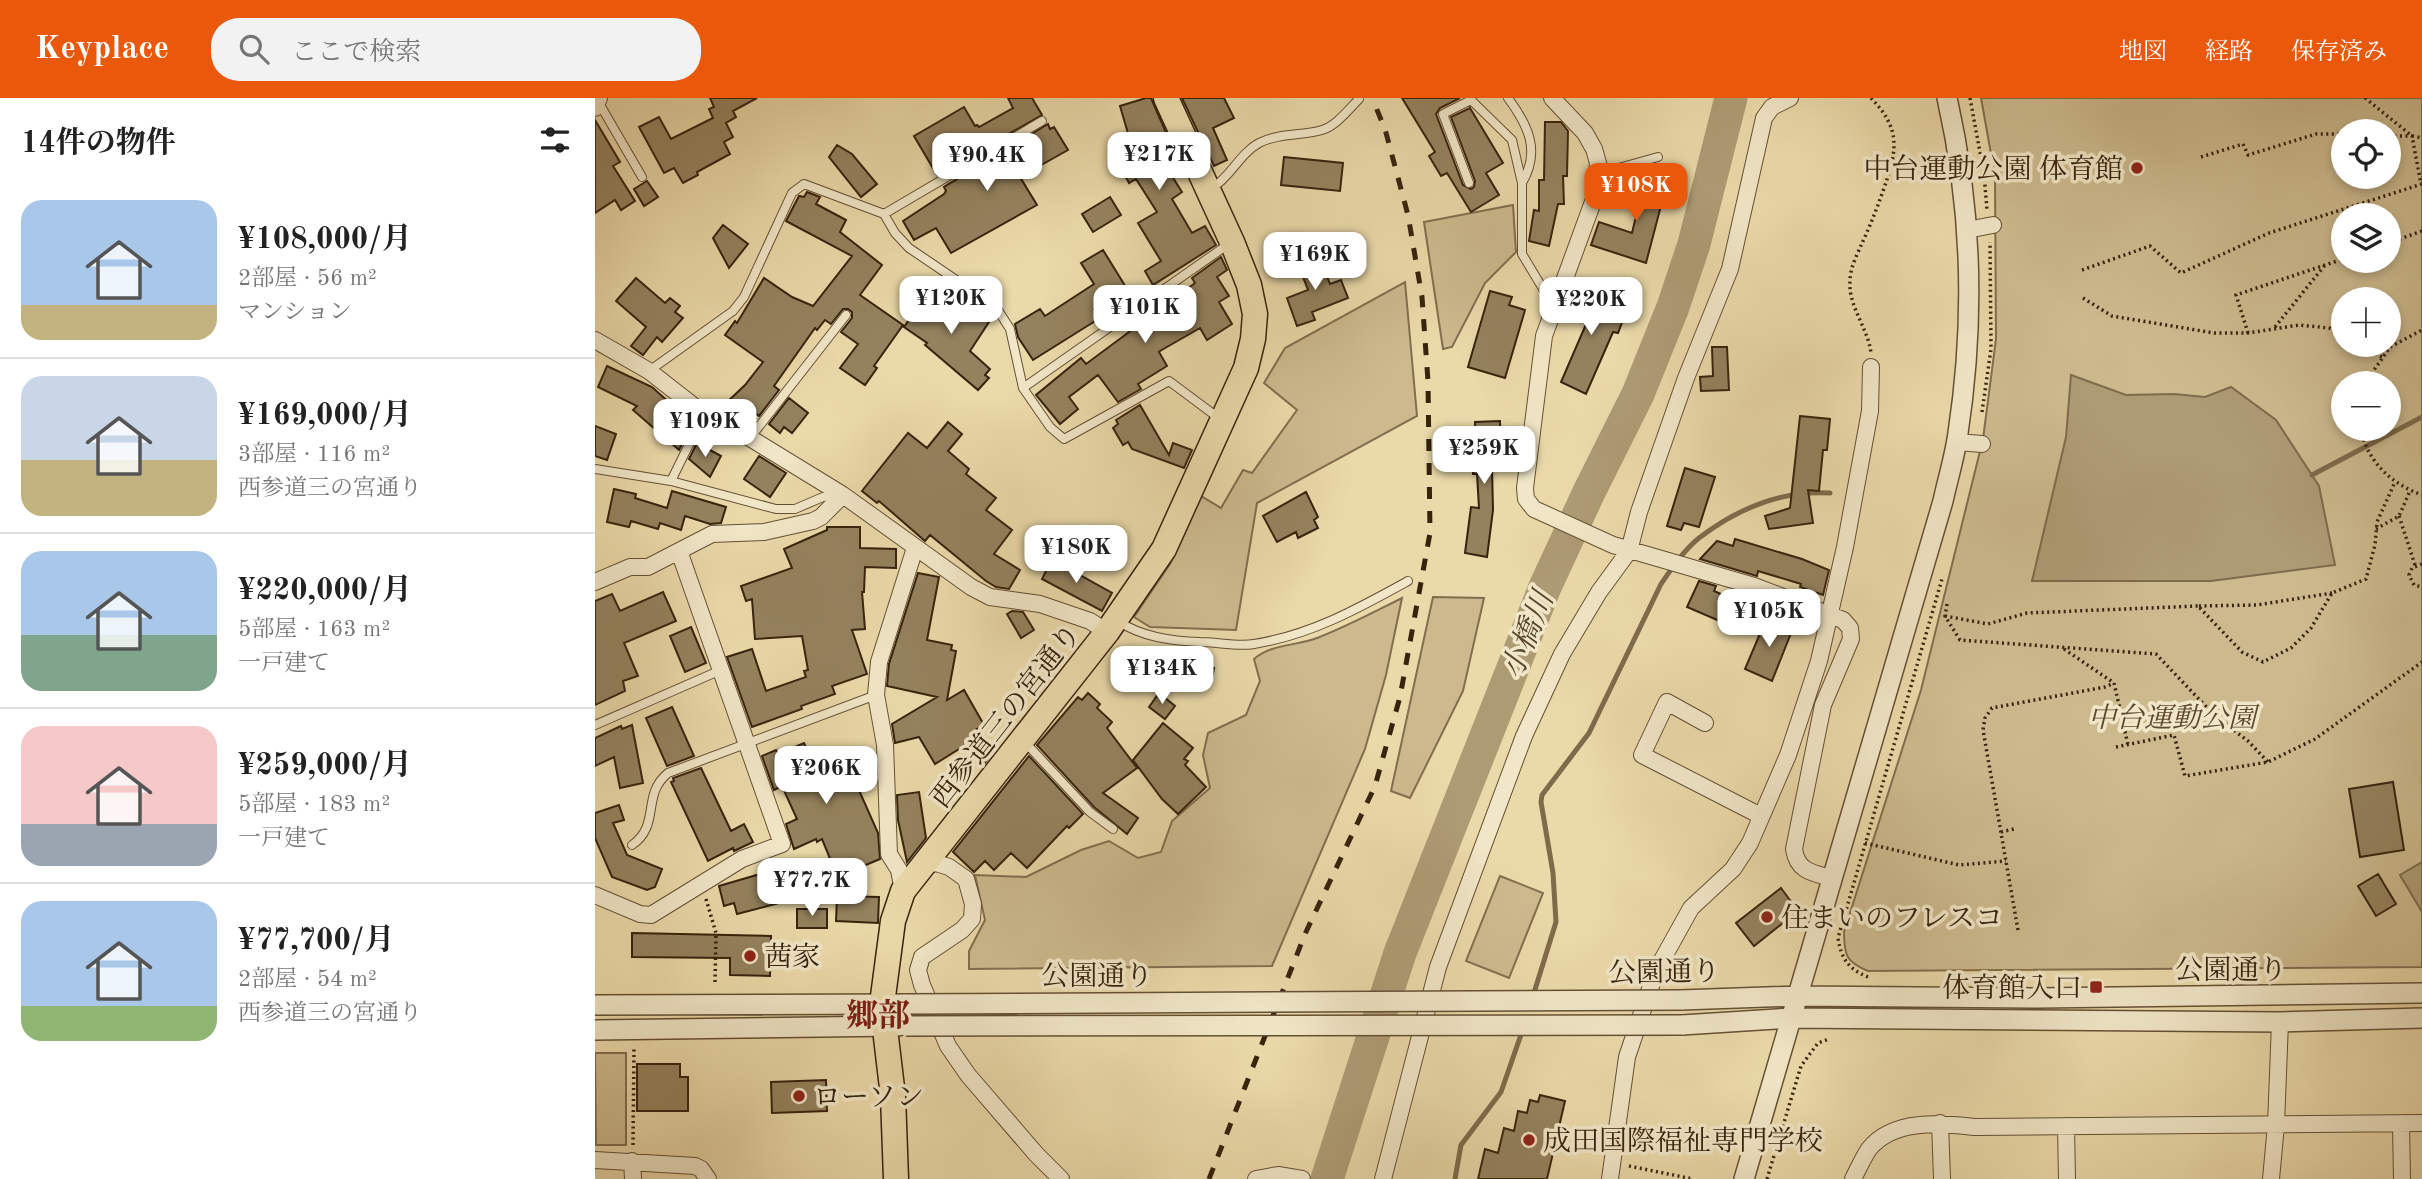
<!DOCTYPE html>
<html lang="ja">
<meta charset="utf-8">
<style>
:root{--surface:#fff;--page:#f2f2f2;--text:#222;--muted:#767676;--line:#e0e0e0;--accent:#ea580c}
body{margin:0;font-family:"Old Standard TT","Noto Serif JP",serif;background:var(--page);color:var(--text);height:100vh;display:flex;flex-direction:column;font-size:26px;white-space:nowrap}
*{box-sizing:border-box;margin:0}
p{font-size:23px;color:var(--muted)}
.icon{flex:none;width:38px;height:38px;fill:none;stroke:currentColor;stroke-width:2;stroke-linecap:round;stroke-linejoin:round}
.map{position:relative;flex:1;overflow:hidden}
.side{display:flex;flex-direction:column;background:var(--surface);width:595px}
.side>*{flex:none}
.fabs{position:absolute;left:1736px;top:21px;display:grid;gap:14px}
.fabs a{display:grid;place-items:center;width:70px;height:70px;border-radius:50%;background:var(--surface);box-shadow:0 4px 10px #0003;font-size:35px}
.price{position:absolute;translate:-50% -60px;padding:0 16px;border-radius:14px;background:#fff;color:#222;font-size:23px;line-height:46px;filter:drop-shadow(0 2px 4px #0008)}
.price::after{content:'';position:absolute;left:50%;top:42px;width:21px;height:16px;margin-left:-10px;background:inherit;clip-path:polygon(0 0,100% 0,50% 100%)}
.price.current{background:var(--accent);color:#fff}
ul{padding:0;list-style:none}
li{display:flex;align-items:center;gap:21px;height:175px;padding:0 21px}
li+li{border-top:2px solid var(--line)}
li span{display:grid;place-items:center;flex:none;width:196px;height:140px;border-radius:21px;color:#555}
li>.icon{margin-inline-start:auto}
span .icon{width:84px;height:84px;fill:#fffc;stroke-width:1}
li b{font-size:30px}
h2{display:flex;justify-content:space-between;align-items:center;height:84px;padding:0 21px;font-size:30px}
header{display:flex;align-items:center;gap:42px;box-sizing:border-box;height:98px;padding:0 35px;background:var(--accent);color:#fff}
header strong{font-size:33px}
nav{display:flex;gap:38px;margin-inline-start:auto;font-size:24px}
.search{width:490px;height:63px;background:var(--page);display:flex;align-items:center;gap:18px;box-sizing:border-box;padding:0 24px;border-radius:28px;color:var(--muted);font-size:26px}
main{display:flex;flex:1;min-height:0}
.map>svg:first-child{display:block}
.green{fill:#ccba8e;stroke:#826e4e;stroke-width:2;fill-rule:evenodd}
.water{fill:#ad9b74;stroke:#7e6b4b;stroke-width:2}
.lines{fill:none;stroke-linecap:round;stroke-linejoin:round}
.stream{stroke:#7e6b4b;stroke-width:5}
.river{stroke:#ad9b74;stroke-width:33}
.building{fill:#94825e;stroke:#37230d;stroke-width:2}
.service-casing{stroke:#645034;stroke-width:10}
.minor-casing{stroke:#645034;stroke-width:18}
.tertiary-casing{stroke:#645034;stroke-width:22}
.primary-casing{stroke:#37230d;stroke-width:27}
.path{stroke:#37230d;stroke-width:3.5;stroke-dasharray:2 3.5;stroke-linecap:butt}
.service{stroke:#f1e6c7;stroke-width:8}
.minor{stroke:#f1e6c7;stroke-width:16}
.tertiary{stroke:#f1e6c7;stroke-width:19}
.primary{stroke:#ead9a9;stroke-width:24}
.rail{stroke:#37230d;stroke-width:5;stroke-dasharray:12 12;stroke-linecap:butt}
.tertiary-bridge-casing{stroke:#645034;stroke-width:22;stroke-linecap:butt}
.tertiary-bridge{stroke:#f1e6c7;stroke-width:19}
.poi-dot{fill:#8f2418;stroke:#f1e6c7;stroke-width:2.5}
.labels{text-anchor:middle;stroke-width:7;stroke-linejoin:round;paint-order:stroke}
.poi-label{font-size:28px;fill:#37230d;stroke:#f1e6c7;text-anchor:start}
.street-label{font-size:28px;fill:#37230d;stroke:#f1e6c7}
.park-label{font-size:28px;font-style:italic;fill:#5c492d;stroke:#f1e6c7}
.water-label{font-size:30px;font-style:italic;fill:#5a472c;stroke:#f1e6c7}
.quarter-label{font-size:32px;font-weight:bold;fill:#7a1f14;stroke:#f1e6c7}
</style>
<header>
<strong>Keyplace</strong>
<div class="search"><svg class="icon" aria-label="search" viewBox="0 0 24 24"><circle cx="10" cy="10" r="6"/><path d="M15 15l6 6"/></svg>ここで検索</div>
<nav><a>地図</a><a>経路</a><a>保存済み</a></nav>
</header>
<main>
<section class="side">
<h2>14件の物件<svg class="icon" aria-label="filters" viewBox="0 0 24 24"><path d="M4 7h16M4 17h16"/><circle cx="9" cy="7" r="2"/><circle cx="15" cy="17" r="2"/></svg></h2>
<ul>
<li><span style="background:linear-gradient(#a9c7e8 75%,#c2b280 0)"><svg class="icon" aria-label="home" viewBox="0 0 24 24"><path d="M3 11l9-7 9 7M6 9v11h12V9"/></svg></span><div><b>¥108,000/月</b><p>2部屋 · 56 m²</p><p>マンション</p></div></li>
<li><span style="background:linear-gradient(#c9d6e8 60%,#c2b280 0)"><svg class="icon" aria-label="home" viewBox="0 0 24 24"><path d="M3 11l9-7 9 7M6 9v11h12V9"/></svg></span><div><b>¥169,000/月</b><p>3部屋 · 116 m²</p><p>西参道三の宮通り</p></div></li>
<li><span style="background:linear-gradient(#a9c7e8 60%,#7fa58c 0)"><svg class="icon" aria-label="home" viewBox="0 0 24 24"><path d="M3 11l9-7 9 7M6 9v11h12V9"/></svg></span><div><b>¥220,000/月</b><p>5部屋 · 163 m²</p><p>一戸建て</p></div></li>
<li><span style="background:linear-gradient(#f6c9c9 70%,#9aa5b1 0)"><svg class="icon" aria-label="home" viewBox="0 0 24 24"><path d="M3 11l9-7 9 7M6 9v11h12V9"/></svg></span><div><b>¥259,000/月</b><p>5部屋 · 183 m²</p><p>一戸建て</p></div></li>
<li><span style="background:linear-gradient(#a9c7e8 75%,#8fb573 0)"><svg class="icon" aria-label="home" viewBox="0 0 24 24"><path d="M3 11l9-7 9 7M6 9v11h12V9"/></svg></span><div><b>¥77,700/月</b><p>2部屋 · 54 m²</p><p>西参道三の宮通り</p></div></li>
</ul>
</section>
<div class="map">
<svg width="1827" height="1081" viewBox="0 0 1827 1081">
<rect width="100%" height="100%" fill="#ead9a9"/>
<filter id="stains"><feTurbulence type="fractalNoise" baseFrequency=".00286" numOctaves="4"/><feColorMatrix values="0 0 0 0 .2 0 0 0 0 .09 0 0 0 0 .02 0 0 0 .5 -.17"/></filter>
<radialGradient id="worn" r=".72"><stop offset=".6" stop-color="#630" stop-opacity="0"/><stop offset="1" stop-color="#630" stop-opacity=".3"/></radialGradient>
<!-- green -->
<path class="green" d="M1386,0H1827V869L1273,873C1251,864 1249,857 1249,834L1326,592L1388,341L1401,241L1400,78ZM1748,33H1794V79H1748ZM1748,117H1794V163H1748ZM1748,201H1794V247H1748ZM1748,285H1794V331H1748Z
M918,107L921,154L890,185L857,249L848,251L829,124Z
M810,184L822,318L662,405L641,532L555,529L539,519L575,466L606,398L626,410L648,372L657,375L702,312L669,285L690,250Z
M838,499L889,500L868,593L815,700L796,693Z
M807,500L791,577L770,651L677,868L374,871V853L390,822L380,777L431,779L486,752L514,743L543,760L566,754L577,723L615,690L608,657L613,635L651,617L665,583L659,561C676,546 701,548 722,540C751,529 779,514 807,500Z
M905,778L948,795L914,880L871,863Z
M0,955H31V1047H1Z"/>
<!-- water -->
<path class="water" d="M1476,277L1531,297L1579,296L1610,299L1636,289L1681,322L1724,388L1740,467L1616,483H1437L1471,339Z
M1827,764V814L1805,777Z"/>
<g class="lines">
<!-- stream -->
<path class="stream" d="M1717,377L1827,319
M938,898L961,824L958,775L946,704L947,697L994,635L1066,486C1077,470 1089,452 1104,440C1142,411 1187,392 1235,395
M860,1081L866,1047L906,994L928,931"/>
<!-- river -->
<path class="river" d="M732,1081L805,855L950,489L994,394L1043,296L1078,209L1099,146L1136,0"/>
</g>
<!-- building -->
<path class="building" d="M115,0H162L138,13L141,19L131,25L138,39L129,44L135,56L102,74L103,77L88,85L79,70L69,75L44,29L64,19L76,41L118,20L114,11L119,9Z
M413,0H437L447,17L342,77L319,38L369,9L380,28L382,27L384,29L418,10Z
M551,0H556L576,46L561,53L587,94L577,101L597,135L610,128L621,147L558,187L550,173L566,163L543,125L562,114L541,81L534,85L520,58L537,49L525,8Z
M587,0H629L639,20L618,30L632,62L619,68Z
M807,0H865L845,10L841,16L868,87L876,91L879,89L880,83L856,19L875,10L908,65L891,75L904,97L876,114L852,75L846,78L834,58L840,54Z
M0,22L25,64L18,68L40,103L26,112L20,102L0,115Z
M950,24H966L973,33L972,78H968L969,106H963L954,148L934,143L939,112L944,113V82H949Z
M453,26L455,31L459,29L473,52L425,79L442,107L356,155L341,130L319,142L308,123L349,96L351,93L349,89Z
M242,47L257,56L282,86L266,99L234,59Z
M689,59L748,65L745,93L686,87Z
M1052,72L1074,77L1051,165L996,147L1004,124L1037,135Z
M52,83L63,99L49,108L39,91Z
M212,94L225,99L221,106L251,122L245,134L287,167L265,197L308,227L279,268L282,270L270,287L245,270L263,246L246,234L257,220V214L253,211H248L236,226L230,222L222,232L220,230L179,288L184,292L164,318L157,312L146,323L127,309L150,287L168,264L130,237L140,223L142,225L169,180L197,199L218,208L257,158L191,123L204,98L209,99Z
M515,99L526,117L498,134L487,116Z
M128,127L153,146L134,170L118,140Z
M508,152L532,191L499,211L505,220L438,262L423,239L420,226L445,211L450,218L499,186L486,165Z
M724,158L735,186L746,182L753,200L717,214L720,222L702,228L692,200L713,192L703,166Z
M626,159L632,172L622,179L634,198L624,204L637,226L612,242L605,230L565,253L564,254L572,268L543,286L546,291L523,304L503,277L474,299L483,311L465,326L441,297L486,260L491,266L600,185L597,180Z
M41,180L70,205L75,200L85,208L80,214L88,220L67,244L62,239L48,257L36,248L51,229L21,203Z
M977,191L1032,211L1023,235L1018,234L991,296L966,284L992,224L969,215Z
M895,193L917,199L914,207L930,212L910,280L873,269Z
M334,194L360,212L365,204L394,224L375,253L395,271L390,277L394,280L383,292L330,247L332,245L309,229Z
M1117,249H1132L1134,292L1106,293L1105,279L1118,278Z
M12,268L57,289L97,325L87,336L91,338L84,352L38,312L42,308L3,289Z
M194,300L213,315L197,335L189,329L185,335L174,326Z
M545,307L574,357L578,345L597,352L589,370L537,351L533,344L528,347L518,330L523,326L521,322Z
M1205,318L1235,321L1232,352H1228L1224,393L1213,392L1218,425L1174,431L1170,418L1195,410Z
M905,323L906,369L897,370L898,412L892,459L870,455L876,409L884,410L882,376H878V359H881L880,324Z
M353,324L367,336L353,353L374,371L371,376L401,400L391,412L417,432L399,456L425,472L414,491L401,489L391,483L335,437L330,443L284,403L282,405L267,393L313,335L332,350Z
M0,328L21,336L12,362L0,358Z
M102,345L126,358L115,379L94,361Z
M164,358L191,375L175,399L149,381Z
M1090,370L1120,379L1104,429L1089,425L1086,432L1072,428Z
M19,391L41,396L40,400L72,410L77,393L131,409L126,425L115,426L90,418L86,432L65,425L63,431L36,423L34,429L12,424Z
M711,394L723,419L719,422L723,430L703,440L701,434L682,444L668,418Z
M232,429H265V450L301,451V470L270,469L269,494H267L270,531L257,532L272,576L237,588L240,596L206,608L207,611L157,629L132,559L157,551L171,593L211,579L209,573L213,572L207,538L160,541L157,501L151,503L146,488L197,470L189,451L232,432Z
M1140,441L1207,461L1234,472L1228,497L1205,489L1206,486L1163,473L1162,478L1105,461L1122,443L1138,448Z
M457,461L486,475L485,477L517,495L507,513L447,481Z
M323,475L344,479L332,542L357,547L356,552L361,553L352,602L369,592L389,627L377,634L398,655L388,667L369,648L340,666L324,639L300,645L297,626L342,599L292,588L294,566Z
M1104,483L1121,488L1119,493L1146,505L1136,528L1092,509Z
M68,494L81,523L29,545L43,578L28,583L30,593L0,607V503L17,496L25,513Z
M417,513L428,514L439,532L426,540L412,516Z
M1172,519L1198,530L1177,583L1150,571Z
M96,529L111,565L90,574L75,538Z
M585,563L619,570L616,585L582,577Z
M493,595L505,606L502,610L517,624L512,630L542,670L508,695L543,720L532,736L499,709L442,647L483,599L487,602Z
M564,595L580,608L570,621L554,609Z
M77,609L99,658L72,668L51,620Z
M568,625L598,650L589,661L593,663L590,667L611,689L583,716L567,701L538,662Z
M37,627L48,685L25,690L19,659L0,668V640L26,628L27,631Z
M209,645L223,678L271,658L277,673L259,681L283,735L285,761L259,772L255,761L238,768L227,741L222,744L221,741L199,751L191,726L202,721L187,688L179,692L167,658L181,652L183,656Z
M434,658L488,716L474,730L472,728L432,770L416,755L399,772L390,763L379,774L358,754Z
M106,670L136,733L149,726L158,744L139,753L138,750L113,763L76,684L79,683L78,680Z
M1798,684L1809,752L1765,759L1754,691Z
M324,694L331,740L312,764L303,722L302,697Z
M24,707L29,722L18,725L32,757L67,771L60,789L52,792L17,779L0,740V715Z
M172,774L177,795L203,796V800L142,816L139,805L129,808L124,788Z
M1783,776L1801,806L1781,818L1763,788Z
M1186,790L1203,813L1159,848L1141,825Z
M242,798L284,799L283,825L241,823Z
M202,811H232V830H202Z
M37,835L176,838L175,878L135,877V860L37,859Z
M42,966H85V979H93V1013H42Z
M231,982L232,1013L177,1015L176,984Z
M945,997L970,1003L952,1081H883L890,1051L903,1055L909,1030L919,1033L923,1013L932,1015L935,1002L943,1004Z"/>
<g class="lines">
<!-- service casing -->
<g class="service-casing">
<path id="service" d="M913,0C933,27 946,53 927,85
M4,5L47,79
M1002,76L1063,59
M874,85L848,16L876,2L917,42L927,85V156L959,209
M617,90C636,79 644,56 664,45C684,35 706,38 727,32C741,28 754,11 764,1
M289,116L447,23
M54,273L138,213L149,199L197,95L209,86L289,116L300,135L314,150L401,209L415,231L428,290L455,329L469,341L574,283L625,321
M428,290L635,145
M155,340L251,217
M0,371L76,383L181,411H200L228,399L245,397
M76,383L109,316
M523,523C547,539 576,543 605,544C622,544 643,549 659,546C716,537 764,510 813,483
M0,627L126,572
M428,642L495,714L518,731
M37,747C66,727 46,697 73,675L281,597"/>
</g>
<!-- minor casing -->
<g class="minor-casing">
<path id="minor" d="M957,0L990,35L999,51L1003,65L999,101L949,238L930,390L931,401L939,411L1018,447L1159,488L1248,522L1255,530L1256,541L1228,607L1199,751C1202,773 1217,775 1236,780
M0,10L4,0
M1372,132L1398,127
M0,242L54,273L109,316L155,340L248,397L376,489L395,499L445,506L495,523L512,534
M1362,344L1387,346
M0,484L35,469H53L117,436L169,434L218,423L226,419L248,397
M1110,625L1072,604L1047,657L1166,718
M330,767L341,765L354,769L371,781L378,806L377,821L367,832L327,859L323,872L327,887L353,948L373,977L441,1056L466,1081
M308,793L304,772L294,756L290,647L281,597L284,564L320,450
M0,797L45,816L56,817L147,761L187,746L84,453
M1345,1025L1347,1081
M1806,1025L1807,1081
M1471,1028L1472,1081
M0,1062L100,1068L106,1071L113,1081
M37,1063L38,1081
M661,1081L683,1077L707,1081
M788,1081L843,869L929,638L967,556L1004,494L1034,453L1044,414L1091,280L1135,171L1169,20L1177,9L1195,0
M1015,1081L1032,959L1061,873L1096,810L1138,771L1155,745L1193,657L1224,563L1250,449L1275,313L1276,269
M1258,1081C1263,1071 1268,1060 1274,1051C1298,1021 1345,1025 1379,1029L1827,1025
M1676,1081L1681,1027L1685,924"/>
</g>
<!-- tertiary casing -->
<g class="tertiary-casing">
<path id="tertiary" d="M1086,902L1203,898L1444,900L1827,895
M0,907L311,906
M1087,927L1196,920L1685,924L1827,920
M0,932L303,928
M1149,1081L1348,403C1353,380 1360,358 1363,335C1380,223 1377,110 1352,0"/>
</g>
<!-- primary casing -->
<g class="primary-casing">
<path id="primary" d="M301,1081L298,998L287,906L298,823L308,793L512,534L569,451L651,270L658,241L660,216L654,187L637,144L571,0"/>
</g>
<!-- path -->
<path class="path" d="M1276,0C1307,32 1302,53 1288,93C1282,110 1276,126 1268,143C1263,155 1255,169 1255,183C1253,208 1273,230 1276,255
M1375,0L1389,76L1392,112
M1770,0L1817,38L1827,40
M1794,38H1817L1826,86
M1606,59L1648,46L1653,57L1721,36H1748
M1794,145L1827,133
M1487,172L1555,148L1586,175L1674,135L1827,86
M1488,200L1517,218L1619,235H1653L1704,227L1734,230L1748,238
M1680,229L1730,167
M1653,235L1641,197L1748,161
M1766,247L1787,259
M1770,285L1795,249L1827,232
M1387,314L1396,251L1395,144
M1766,331C1772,364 1797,386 1827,397
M1804,418L1820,467
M1781,431L1804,418L1815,393
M1827,466L1817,470L1814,477L1819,487L1827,489
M1737,495L1662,507L1603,508L1647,554L1668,564L1696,550L1716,530L1737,495L1771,481L1780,447L1782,424L1800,384
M1352,506L1350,518L1365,542L1561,556L1620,618L1653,643L1673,664
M1350,518L1393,526L1432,515L1603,508
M1469,551L1519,585L1533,647
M1521,649L1579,637L1590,678L1673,664L1720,641L1827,564
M1406,734L1419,731
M1270,745L1364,767L1411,763
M111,801L121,835L120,885
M1423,832L1388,632L1390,620L1397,610L1510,589L1519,585
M1273,879C1253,871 1246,860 1243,840L1347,481
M38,1047L39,951
M1034,1068L1098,1081
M1172,1081L1206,968L1223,945L1234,941"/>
<!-- service -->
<use href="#service" class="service"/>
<!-- minor -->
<use href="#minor" class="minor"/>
<!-- tertiary -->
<use href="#tertiary" class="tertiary"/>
<!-- primary -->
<use href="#primary" class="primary"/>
<!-- rail -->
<path class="rail" d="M614,1081L710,836L780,688L805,599L835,435L833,283L827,199L813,117L790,31L777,0"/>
<!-- tertiary-bridge casing -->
<g class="tertiary-bridge-casing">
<path id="tertiary-bridge" d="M311,906L1086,902
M311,928L1087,927"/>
</g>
<!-- tertiary-bridge -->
<use href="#tertiary-bridge" class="tertiary-bridge"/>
</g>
<!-- markers -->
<g class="poi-dot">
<circle cx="1542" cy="70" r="7"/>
<circle cx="1172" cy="819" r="7"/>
<circle cx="155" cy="858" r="7"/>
<rect x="1494" y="882" width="14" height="14" rx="3.5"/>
<circle cx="204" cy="998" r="7"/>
<circle cx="934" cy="1042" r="7"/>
</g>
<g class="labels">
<!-- poi labels -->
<g class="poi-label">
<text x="1528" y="80" text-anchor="end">中台運動公園 体育館</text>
<text x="1186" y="829">住まいのフレスコ</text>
<text x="169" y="868">茜家</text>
<text x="1487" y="899" text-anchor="end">体育館入口</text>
<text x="218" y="1008">ローソン</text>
<text x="948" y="1052">成田国際福祉専門学校</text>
</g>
<!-- street labels -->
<g class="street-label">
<text transform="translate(410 617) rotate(-52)" y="10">西参道三の宮通り</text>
<text x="1636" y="881">公園通り</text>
<text transform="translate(1069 873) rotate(-1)" y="10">公園通り</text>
<text x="502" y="887">公園通り</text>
</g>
<!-- park labels -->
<g class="park-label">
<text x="1577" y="629">中台運動公園</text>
</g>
<!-- water labels -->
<g class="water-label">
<text transform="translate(932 537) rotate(-68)" y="10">小橋川</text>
</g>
<!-- quarter labels -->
<g class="quarter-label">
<text x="283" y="928">郷部</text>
</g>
</g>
<rect width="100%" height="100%" filter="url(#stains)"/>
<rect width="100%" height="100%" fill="url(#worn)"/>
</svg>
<div class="fabs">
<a><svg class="icon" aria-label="locate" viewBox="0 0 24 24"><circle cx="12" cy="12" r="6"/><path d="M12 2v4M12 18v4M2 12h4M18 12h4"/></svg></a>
<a><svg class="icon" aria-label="layers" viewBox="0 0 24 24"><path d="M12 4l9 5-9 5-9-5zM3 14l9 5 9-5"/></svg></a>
<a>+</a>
<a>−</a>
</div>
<b class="price" style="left:564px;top:94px">¥217K</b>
<b class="price" style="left:392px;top:95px">¥90.4K</b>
<b class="price current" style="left:1041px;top:125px">¥108K</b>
<b class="price" style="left:720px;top:194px">¥169K</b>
<b class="price" style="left:356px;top:238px">¥120K</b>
<b class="price" style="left:996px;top:239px">¥220K</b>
<b class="price" style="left:550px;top:247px">¥101K</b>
<b class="price" style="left:110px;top:361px">¥109K</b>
<b class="price" style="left:889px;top:388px">¥259K</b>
<b class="price" style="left:481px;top:487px">¥180K</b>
<b class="price" style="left:1174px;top:551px">¥105K</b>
<b class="price" style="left:567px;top:608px">¥134K</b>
<b class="price" style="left:231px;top:708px">¥206K</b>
<b class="price" style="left:217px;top:820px">¥77.7K</b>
</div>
</main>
